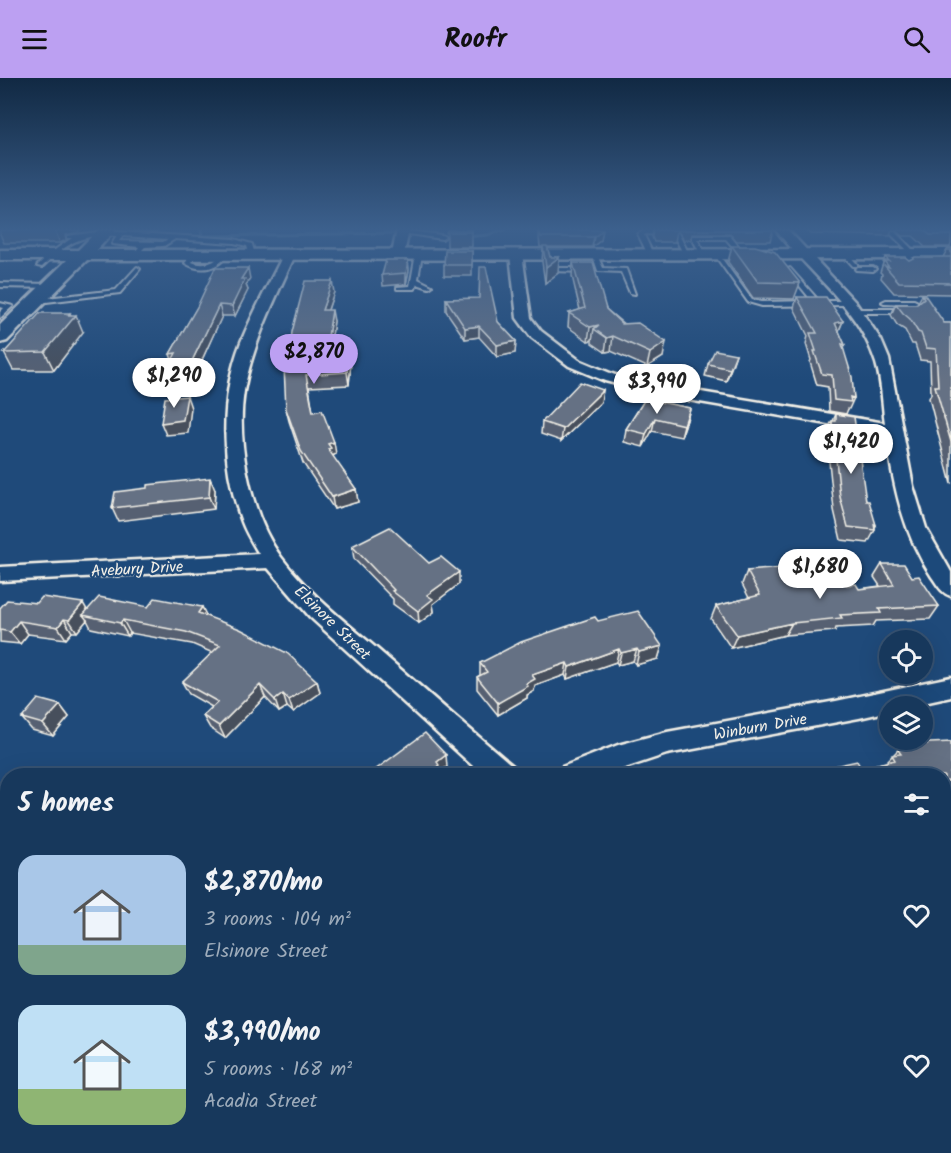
<!DOCTYPE html>
<meta charset="utf-8">
<style>
:root{--surface:#17385c;--page:#203f62;--text:#f1f3f6;--muted:#9eacbb;--line:#365272;--accent:#bca0f2}
body{margin:0;font-family:Kalam,sans-serif;background:var(--page);color:var(--text);height:100vh;display:flex;flex-direction:column;font-size:22px;white-space:nowrap}
*{box-sizing:border-box;margin:0}
p{font-size:20px;color:var(--muted)}
.icon{flex:none;width:33px;height:33px;fill:none;stroke:currentColor;stroke-width:2;stroke-linecap:round;stroke-linejoin:round}
.map{position:relative;flex:1;overflow:hidden}
.details{position:absolute;left:0px;top:690px;width:951px;height:386px;display:flex;flex-direction:column;background:var(--surface);border-radius:24px 24px 0 0;box-shadow:0 6px 24px #0002,0 0 0 2px var(--line)}
.details>*{flex:none}
.buttons{position:absolute;left:879px;top:552px;display:grid;gap:12px}
.buttons a{display:grid;place-items:center;width:54px;height:54px;border-radius:50%;background:var(--surface);box-shadow:0 6px 24px #0002,0 0 0 2px var(--line);font-size:30px}
.price{position:absolute;translate:-50% -51px;padding:0 14px;border-radius:21px;background:#fff;color:#222;font-size:20px;line-height:39px;filter:drop-shadow(0 2px 3px #0008)}
.price::after{content:'';position:absolute;left:50%;top:36px;width:18px;height:14px;margin-left:-9px;background:inherit;clip-path:polygon(0 0,100% 0,50% 100%)}
.price.active{background:var(--accent);color:#111}
ul{padding:0;list-style:none}
li{display:flex;align-items:center;gap:18px;height:150px;padding:0 18px}
li span{display:grid;place-items:center;flex:none;width:168px;height:120px;border-radius:18px;color:#555}
li>.icon{margin-inline-start:auto}
span .icon{width:72px;height:72px;fill:#fffc;stroke-width:1}
li b{font-size:26px}
h2{display:flex;justify-content:space-between;align-items:center;height:72px;padding:0 18px;font-size:26px}
header{display:flex;justify-content:space-between;align-items:center;height:78px;padding:0 18px;background:var(--accent);color:#111;font-size:27px;font-weight:800}
.map>svg:first-child{display:block}
.lines{fill:none;stroke-linecap:round;stroke-linejoin:round}
.stream{stroke:#8cacbf;stroke-width:3}
.service-casing{stroke:#f4f1e8;stroke-width:4}
.minor-casing{stroke:#f4f1e8;stroke-width:5}
.secondary-casing{stroke:#f4f1e8;stroke-width:5}
.service{fill:#1f4a7a;fill-rule:evenodd}
.minor{fill:#1f4a7a;fill-rule:evenodd}
.secondary{fill:#1f4a7a;fill-rule:evenodd}
.wall{fill:#576172;stroke:#f4f1e8;stroke-width:1.5}
.shaded-wall{fill:#474f5c;stroke:#f4f1e8;stroke-width:1.5}
.building{fill:#657184;stroke:#f4f1e8;stroke-width:1.5}
.labels{text-anchor:middle;stroke-width:4.5;stroke-linejoin:round;paint-order:stroke}
.street-label{font-size:16px;fill:#f4f1e8;stroke:#1f4a7a}
</style>
<header><svg class="icon" aria-label="menu" viewBox="0 0 24 24"><path d="M4 6h16M4 12h16M4 18h16"/></svg>Roofr<svg class="icon" aria-label="search" viewBox="0 0 24 24"><circle cx="10" cy="10" r="6"/><path d="M15 15l6 6"/></svg></header>
<div class="map">
<svg width="951" height="1075" viewBox="0 0 951 1075">
<rect width="100%" height="100%" fill="#1f4a7a"/>
<filter id="ink" filterUnits="userSpaceOnUse"><feTurbulence type="fractalNoise" baseFrequency=".0167" numOctaves="2"/><feDisplacementMap in="SourceGraphic" scale="12" xChannelSelector="R" yChannelSelector="G"/><feConvolveMatrix kernelMatrix="1 2 1 2 8 2 1 2 1" color-interpolation-filters="sRGB"/></filter>
<g filter="url(#ink)">
<g class="lines">
<!-- stream -->
<path class="stream" d="M201,152L202,158L403,155
M464,159L487,157L504,152"/>
<!-- service casing -->
<g class="service-casing">
<path id="service" d="M400,152L442,157L445,159L442,161L402,155Z
M645,152L678,155L689,176L684,177L674,158L646,156L644,157L653,176L648,177L638,156Z
M104,153L234,161L252,166L255,177L250,178L247,168L234,165L175,161L164,168L145,169L135,179L132,177L139,169L112,166L117,158C82,155 67,165 42,189L37,188L49,176L72,160H67V158ZM123,158L168,161L163,164L119,163Z
M891,154H895L916,175V177H912L891,156Z
M691,158H730L745,176L740,177L726,161H697L706,176L701,177Z
M419,174L422,176L418,201L432,208L429,210L417,206L415,211H397V209L410,208L416,176Z
M717,174L752,222L762,224L812,223L787,192L790,190L819,223H848L852,225L848,227L762,228L748,224L714,176Z
M194,175L197,177L192,184C204,189 214,185 223,176L228,177C217,191 201,195 185,185Z
M592,175H596L603,190L626,191L635,216L630,215L621,194L598,193Z
M843,175H847L857,186V188H853L843,177Z
M549,182H553L555,190H586L589,192L586,194L550,193Z
M137,189L140,191L120,215L38,225L34,223L38,221L116,212Z
M858,189H873L876,191L873,193L856,192L855,191Z
M0,205L52,206L55,208L52,210L0,209Z
M886,222H914L918,224L912,226L916,231L910,235H855L851,233L855,231H908L905,226L884,225L882,224Z
M0,225L13,228L0,240V234L4,230L0,229Z
M294,1068H314L316,1075H296Z"/>
</g>
<!-- minor casing -->
<g class="minor-casing">
<path id="minor" d="M397,152H409L404,176L398,180L392,176Z
M776,152H788L856,225L881,262L889,281L913,408L926,450L951,494V518C941,515 938,507 932,499C903,456 893,406 886,356L659,317L605,303L569,288L531,259L517,240L510,176L516,172L522,176L531,240L541,253L579,282L615,297L659,307L885,345C882,325 882,305 876,285C859,230 810,196 776,152Z
M289,173L295,177C275,222 253,264 244,313C236,364 250,437 281,479C307,514 343,542 376,570C422,610 468,650 514,689L517,698H484L310,539L268,490L0,503V489L259,476C253,466 246,455 242,444C221,388 219,320 241,264C253,234 269,206 283,177Z
M951,599V619L910,628H890V633L859,640L667,676L601,698H559L562,689L618,667L667,654L836,623Z
M8,1052V1068H33L30,1075H0V1055Z"/>
</g>
<!-- secondary casing -->
<g class="secondary-casing">
<path id="secondary" d="M98,152H115L97,172L951,171V181L87,182L7,263L0,265V247L67,182H0V172H78Z"/>
</g>
<!-- service -->
<use href="#service" class="service"/>
<!-- minor -->
<use href="#minor" class="minor"/>
<!-- secondary -->
<use href="#secondary" class="secondary"/>
</g>
<!-- wall -->
<path class="wall" d="M0,152H80L78,154L65,157L66,162L60,165H4L0,156Z
M447,152H472V169H447Z
M539,152H603L601,162L592,169H547L550,179H559L558,195L545,205L542,184L543,169H540L539,160Z
M653,152H773L770,163H737L730,156H692L691,162H684L678,153H677L675,164H654L652,159Z
M806,152H947L951,154V166L950,169H925L913,158H902L895,152H892L890,158L810,156Z
M134,153V152H158L156,154Z
M732,168L800,205L794,221L753,220L728,184Z
M947,172H951V217L950,216L894,215L881,200L882,196L880,194L885,179L909,182L943,179Z
M472,173V198H444V187Z
M408,182L409,192L406,206L383,208L382,197Z
M573,185L606,231L663,279L647,289L611,273L605,274L592,265V262L588,263L568,249L569,235L580,232L572,198Z
M250,201L246,207L248,212L235,238H222L195,297H174L170,286L172,282L170,276L197,229Z
M334,214L328,232L334,243L330,272L349,271L351,283L349,307L309,309L313,334L336,376L332,378L356,411L358,424L334,431L303,385L289,343L286,331L288,288Z
M922,217L944,245H951V406L929,320L931,316L930,283L920,282L915,266H912L905,252L897,247L891,237L896,226H917Z
M797,219L843,243L839,253L845,267L843,270L854,320L849,331H848L846,336L829,333L828,309L817,307L810,284L811,282L806,266L808,258L794,230Z
M446,221L498,244L516,263L515,275L497,279L479,259L465,261L446,233Z
M83,254L54,292H13L4,275Z
M736,276L726,303L705,298L708,286Z
M603,312L601,324L561,363L541,356L542,344Z
M645,321L690,330L687,342L681,359L652,353L643,369L624,364L626,351Z
M836,336L866,423L876,447L875,450V452L868,465L841,462L834,432L826,355L832,343H833Z
M215,412L214,431L118,443L112,430Z
M352,468L429,485L459,506L433,526L434,534L419,545L393,526V521L354,481Z
M882,486L912,499L939,528L930,541L876,543L873,548L836,550L835,553L785,557L731,570L711,541L716,528L749,520L742,506L747,493L794,506L847,507L859,511L880,508L874,499Z
M148,529H202L206,538L317,603L320,615L293,634L287,629L279,634L265,619L225,660L210,650L203,638L212,629L189,616L182,604L213,575L192,566L130,555L128,558L91,550L87,542L77,554H72L66,561L28,556L20,566L0,564V530L87,532Z
M598,543L662,568L658,581L636,587L633,583L618,587L616,584L567,601L565,597L535,608L534,613L527,617V620L498,637L477,611V599L480,597V585Z
M60,627L69,639L53,658L32,652L22,640Z
M951,664V706L944,712L861,690L886,684L898,672Z
M521,1068H542L545,1075H524Z"/>
<!-- shaded-wall -->
<path class="shaded-wall" d="M55,152H80L78,154L65,157L66,162L60,165Z
M603,152L601,162L592,169L594,159Z
M559,179L558,195L545,205L546,189Z
M408,182L409,192L406,206V195Z
M248,190L250,201L246,207L248,212L235,238L232,228L241,201Z
M332,203L334,214L324,243L322,232Z
M219,227L222,238L195,297L191,285Z
M332,232L334,243L328,284L326,272Z
M70,235L73,241L76,237L83,254L54,292L45,274Z
M843,243L838,254L835,245Z
M599,247L594,251L592,262L588,263L590,249Z
M479,248V259L465,261V250Z
M613,258L611,273L605,274L607,260Z
M516,263L515,275L497,279V267Z
M666,264L663,279L647,289L650,275Z
M349,271L351,283L349,307L347,294Z
M736,276L732,288L726,303L730,291Z
M603,312L601,324L561,363L563,351Z
M187,318L191,330L188,355L166,357L161,345Z
M690,330L687,342L681,359L684,347Z
M655,340L652,353L643,369L646,356Z
M334,364L336,376L332,378L328,371V366Z
M210,400L215,412L214,431L209,419Z
M356,411L358,424L334,431L332,419Z
M459,494V506L433,526L434,534L419,545L418,533L427,517Z
M83,525L90,537H83L87,542L77,554L69,542Z
M202,529L208,541L198,535Z
M64,541L72,554L66,561L58,549Z
M123,542L130,555L128,558L120,545Z
M19,543L28,556L20,566L10,554Z
M792,545L785,557L731,570L737,557Z
M662,568L658,581L636,587L639,574Z
M619,571L616,584L567,601L569,589Z
M637,571L633,583L618,587L621,575Z
M567,585L565,597L535,608L534,613L527,617V620L498,637V625L526,606L532,597Z
M317,603L320,615L293,634L289,622Z
M260,607L265,619L225,660L219,648Z
M283,616L287,629L279,634L275,622Z
M60,627L69,639L53,658L43,646Z
M446,677L447,689L439,694L440,698H426L437,684Z
M951,702V705L944,712V704Z
M0,825L8,830L3,851L0,852Z
M8,937V949L0,951V939Z
M225,1068L241,1069V1075H224Z"/>
<!-- building -->
<path class="building" d="M447,152H472V154H446Z
M539,152H603L594,159H541Z
M924,152H947L951,154V157H930Z
M543,168H547L550,179H559L546,189Z
M732,168H755L775,174L800,205L758,204Z
M445,173H472V187H444Z
M885,179H905L909,182L915,179H951V205L899,204L885,188L889,189L884,183H889Z
M386,182H408L406,195L382,197Z
M573,185H593L606,231L622,246L638,245L666,264L650,275L613,258L607,260L594,251L599,247L590,249L569,235L585,230Z
M480,189H486L498,244L516,263L497,267L479,248L465,250L446,221L479,220Z
M215,190H248L241,201H245L232,228L219,227L191,285L170,286L176,275L170,276L197,229Z
M305,203H332L322,232H332L326,272L349,271L347,294L306,297L313,334L322,332L334,364L328,366L331,370L328,371L356,411L332,419L301,373L286,331L284,289L288,288L292,254Z
M922,217H925L944,245H951V364L935,308H938L936,271L926,270L921,255L918,254L910,241L903,235L896,226H917L924,220Z
M797,219H826L843,243L835,245L845,267L842,266L852,299L854,320L850,319L851,324L834,322L832,297L822,296L814,273H816L810,255H817Z
M40,235H70L68,237H76L45,274L4,275Z
M715,272L736,276L730,291L708,286Z
M580,304L603,312L563,351L542,344Z
M187,318L183,342L161,345L165,320Z
M645,321L690,330L684,347L655,340L646,356L626,351Z
M836,336L854,339L866,423H869L876,447L874,446L875,452L848,449L840,419L832,343H836Z
M210,400L209,419L112,430L115,414L147,410V407Z
M390,449L429,485L441,479L459,494L427,517L433,521L418,533L392,513L394,512L352,468Z
M882,486H904L912,499L919,498L939,528L879,531L881,535L840,537L842,540L792,545L737,557L716,528L760,517L747,493L784,490L794,506L844,502L847,507L856,506L859,511L894,507Z
M42,519L83,525L69,542L64,541L58,549L19,543L10,554L0,552V530L7,522L37,525Z
M99,519L148,529L155,520L202,529L198,535L240,551L287,575L317,603L289,622L283,616L275,622L260,607L219,648L203,638L218,624L182,604L220,567L186,554L123,542L120,545L83,537Z
M638,533L662,568L639,574L637,571L621,575L619,571L569,589L567,585L532,597L535,601L526,606L528,608L498,625L477,599L487,594L480,585L521,564L595,539L598,543Z
M38,621L60,627L43,646L22,640Z
M425,655L446,677L437,684L439,687L426,698H367Z
M951,664V695H950L951,702L944,704V698H798L825,690L857,683L861,690L895,682L892,677L901,676L898,672L930,665Z
M364,694L366,698H357Z
M8,888V937L0,939V891Z
M202,1068H225L224,1075H171Z
M408,1068H427L430,1075H411Z
M524,1068H542L545,1075H527Z"/>
</g>
<!-- sky -->
<linearGradient id="sky" x2="0" y2="1"><stop stop-color="#112943"/><stop offset="0.5" stop-color="#3c608d"/><stop offset="1" stop-color="#3c608d" stop-opacity="0"/></linearGradient>
<rect width="951" height="302" fill="url(#sky)"/>
<g class="labels">
<!-- street labels -->
<g class="street-label">
<text transform="translate(137 490) rotate(-3)" y="6">Avebury Drive</text>
<text transform="translate(333 544) rotate(44)" y="6">Elsinore Street</text>
<text transform="translate(760 648) rotate(-10)" y="6">Winburn Drive</text>
</g>
</g>
</svg>
<div class="buttons">
<a><svg class="icon" aria-label="locate" viewBox="0 0 24 24"><circle cx="12" cy="12" r="6"/><path d="M12 2v4M12 18v4M2 12h4M18 12h4"/></svg></a>
<a><svg class="icon" aria-label="layers" viewBox="0 0 24 24"><path d="M12 4l9 5-9 5-9-5zM3 14l9 5 9-5"/></svg></a>
</div>
<b class="price active" style="left:314px;top:307px">$2,870</b>
<b class="price" style="left:174px;top:331px">$1,290</b>
<b class="price" style="left:657px;top:337px">$3,990</b>
<b class="price" style="left:851px;top:397px">$1,420</b>
<b class="price" style="left:820px;top:522px">$1,680</b>
<section class="details">
<h2>5 homes<svg class="icon" aria-label="filters" viewBox="0 0 24 24"><path d="M4 7h16M4 17h16"/><circle cx="9" cy="7" r="2"/><circle cx="15" cy="17" r="2"/></svg></h2>
<ul>
<li><span style="background:linear-gradient(#a9c7e8 75%,#7fa58c 0)"><svg class="icon" aria-label="home" viewBox="0 0 24 24"><path d="M3 11l9-7 9 7M6 9v11h12V9"/></svg></span><div><b>$2,870/mo</b><p>3 rooms · 104 m²</p><p>Elsinore Street</p></div><svg class="icon" aria-label="heart" viewBox="0 0 24 24"><path d="M12 20l-8-8c-3-5 5-10 8-4 3-6 11-1 8 4z"/></svg></li>
<li><span style="background:linear-gradient(#bfe0f5 70%,#8fb573 0)"><svg class="icon" aria-label="home" viewBox="0 0 24 24"><path d="M3 11l9-7 9 7M6 9v11h12V9"/></svg></span><div><b>$3,990/mo</b><p>5 rooms · 168 m²</p><p>Acadia Street</p></div><svg class="icon" aria-label="heart" viewBox="0 0 24 24"><path d="M12 20l-8-8c-3-5 5-10 8-4 3-6 11-1 8 4z"/></svg></li>
</ul>
</section>
</div>
